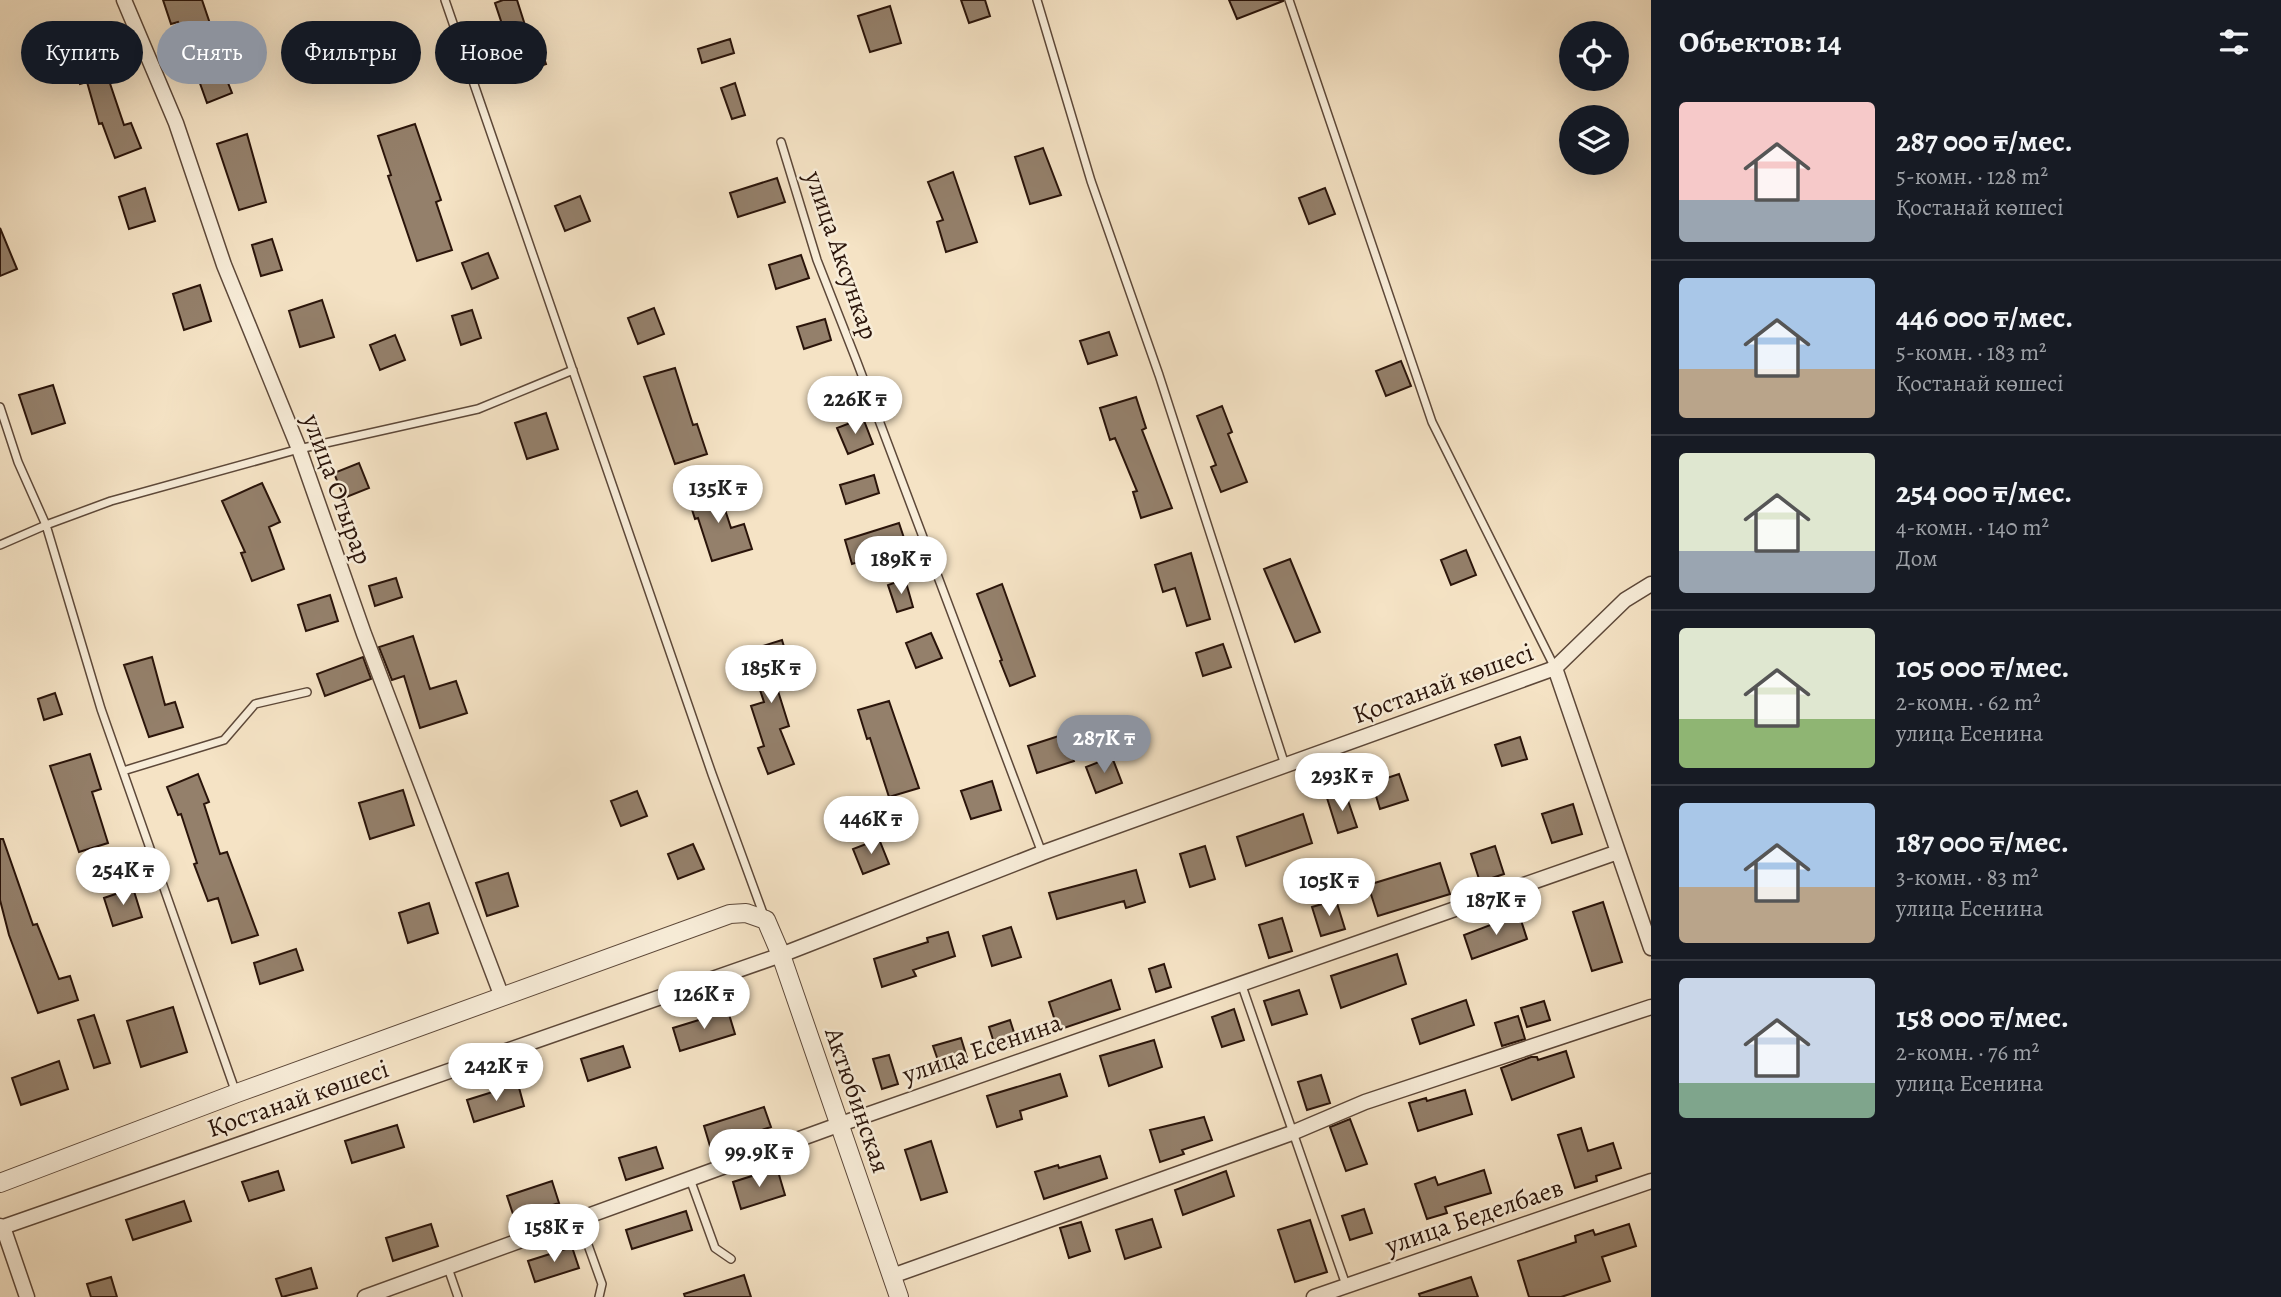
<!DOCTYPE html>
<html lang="ru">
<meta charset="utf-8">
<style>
:root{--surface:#171b24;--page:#242831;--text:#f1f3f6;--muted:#9ea1a6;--line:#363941;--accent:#8c9099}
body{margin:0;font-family:Alegreya,serif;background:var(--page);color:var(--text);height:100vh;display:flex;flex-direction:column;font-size:26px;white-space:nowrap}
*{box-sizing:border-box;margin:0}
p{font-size:23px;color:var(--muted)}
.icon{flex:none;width:38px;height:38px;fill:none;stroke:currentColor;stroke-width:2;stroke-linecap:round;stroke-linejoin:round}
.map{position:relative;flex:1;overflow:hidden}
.details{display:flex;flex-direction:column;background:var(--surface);width:630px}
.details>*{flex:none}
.guide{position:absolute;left:21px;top:21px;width:665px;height:63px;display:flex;gap:14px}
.controls{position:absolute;left:1559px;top:21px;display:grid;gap:14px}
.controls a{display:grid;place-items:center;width:70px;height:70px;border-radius:50%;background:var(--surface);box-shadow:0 7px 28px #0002;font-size:35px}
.price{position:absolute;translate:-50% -60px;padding:0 16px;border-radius:24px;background:#fff;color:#222;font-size:23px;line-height:46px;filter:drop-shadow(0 2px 4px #0008)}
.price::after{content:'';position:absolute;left:50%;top:42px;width:21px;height:16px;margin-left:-10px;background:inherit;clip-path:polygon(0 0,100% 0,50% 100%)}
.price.current{background:var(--accent);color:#fff}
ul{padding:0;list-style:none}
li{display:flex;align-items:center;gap:21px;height:175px;padding:0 28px}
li+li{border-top:2px solid var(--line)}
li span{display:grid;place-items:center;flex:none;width:196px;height:140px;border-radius:7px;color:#555}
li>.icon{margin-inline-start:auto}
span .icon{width:84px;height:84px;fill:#fffc;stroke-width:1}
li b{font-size:30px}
h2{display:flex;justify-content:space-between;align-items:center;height:84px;padding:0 28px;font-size:30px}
.tag{padding:0 24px;border-radius:32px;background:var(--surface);box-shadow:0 7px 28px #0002;font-size:24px;line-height:63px}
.tag.current{background:var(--accent);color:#fff}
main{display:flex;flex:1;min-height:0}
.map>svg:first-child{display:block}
.building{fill:#94806b;stroke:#2a140a;stroke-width:2}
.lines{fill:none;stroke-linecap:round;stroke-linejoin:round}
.service-casing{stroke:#5d4839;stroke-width:10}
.minor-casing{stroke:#5d4839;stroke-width:17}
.tertiary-casing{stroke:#5d4839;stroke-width:20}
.service{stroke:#f8edd9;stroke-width:7}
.minor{stroke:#f8edd9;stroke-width:14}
.tertiary{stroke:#f8edd9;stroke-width:18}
.labels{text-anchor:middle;stroke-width:5;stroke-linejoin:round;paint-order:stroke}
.street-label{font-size:26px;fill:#2a140a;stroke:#f8edd9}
</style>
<main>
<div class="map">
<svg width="1651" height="1297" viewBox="0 0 1651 1297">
<rect width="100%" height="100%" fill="#f5e3c5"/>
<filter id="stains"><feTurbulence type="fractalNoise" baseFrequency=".00286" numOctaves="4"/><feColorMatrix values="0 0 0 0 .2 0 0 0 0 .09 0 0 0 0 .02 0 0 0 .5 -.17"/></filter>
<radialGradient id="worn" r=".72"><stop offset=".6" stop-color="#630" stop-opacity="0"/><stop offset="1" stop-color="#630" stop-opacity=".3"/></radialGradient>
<!-- building -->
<path class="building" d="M163,0H202L222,59L219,60L232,93L207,103L178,22L171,24Z
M503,0H517L531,44L539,42L546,64L511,75L504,53L511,51L495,3Z
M961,0H985L990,16L969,23Z
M1229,0H1283V1L1237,19Z
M890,6L901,43L870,52L858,16Z
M95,39L124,125L131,123L141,148L115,158L102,123L99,124L87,82L80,84L69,48Z
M730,39L734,53L702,63L698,49Z
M735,83L745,115L732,119L721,88Z
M415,124L441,200L436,202L452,250L417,261L388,176L391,175L378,136Z
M247,134L266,202L239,210L217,144Z
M1043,148L1061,195L1030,204L1015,157Z
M953,172L977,242L946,252L937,222L943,220L928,182Z
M777,178L785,202L738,217L730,193Z
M145,188L155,221L129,229L119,197Z
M1325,188L1335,214L1309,224L1299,198Z
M580,196L590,221L565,231L555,206Z
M0,228L17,269L0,276Z
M272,239L282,270L261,276L252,245Z
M488,253L498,278L472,289L462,263Z
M801,255L809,278L776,289L769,265Z
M200,285L211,321L184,330L173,294Z
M322,300L334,337L300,347L289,311Z
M654,308L664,334L638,344L628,318Z
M472,310L481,338L461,345L452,316Z
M825,319L831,340L804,349L797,327Z
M1109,332L1117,355L1088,364L1080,341Z
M395,335L405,360L380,370L370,345Z
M1401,361L1411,386L1386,396L1376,371Z
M675,368L693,425L697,424L707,454L675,464L644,377Z
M53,385L65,423L32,434L19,395Z
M1136,397L1146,428L1142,430L1172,508L1141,518L1133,492L1137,491L1115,438L1110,440L1100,408Z
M1222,406L1232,432L1228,434L1247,482L1221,492L1211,467L1216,465L1197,416Z
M546,413L558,449L527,459L515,423Z
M863,418L873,444L848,454L837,428Z
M359,463L369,488L344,498L334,473Z
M874,475L879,493L846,504L840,485Z
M262,483L280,522L269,527L284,569L252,581L241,553L245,552L222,501Z
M717,485L731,528L744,524L752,549L712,561L698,518L695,519L687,494Z
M899,523L907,547L852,564L845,540Z
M1466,550L1476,575L1451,585L1441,560Z
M1191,553L1210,619L1187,626L1175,588L1163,592L1155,565Z
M1290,559L1320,632L1295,642L1264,569Z
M396,578L402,597L375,606L369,586Z
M905,579L913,607L897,612L888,585Z
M1002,584L1035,676L1010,686L1000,661L1002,660L977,594Z
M330,595L338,621L306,631L298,605Z
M931,633L942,658L916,668L906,643Z
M413,636L430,689L456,681L467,713L420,728L404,676L392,680L379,647Z
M782,640L791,670L773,675L789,726L780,729L794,764L768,774L758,748L764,746L751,706L764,702L747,651Z
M1223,644L1231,667L1203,676L1196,653Z
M152,657L165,705L175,702L183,727L149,737L124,665Z
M363,657L371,679L325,696L317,674Z
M55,693L62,714L44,720L38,699Z
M889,701L919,788L889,797L870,738L867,739L858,710Z
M1065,734L1074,761L1037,773L1028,746Z
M1520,737L1527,759L1502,766L1495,745Z
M90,754L101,789L92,792L108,843L79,852L50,766Z
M1112,757L1122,783L1096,793L1086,767Z
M198,774L209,802L204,804L220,854L227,852L258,935L232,943L218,898L208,901L194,864L197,863L181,814L178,815L167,787Z
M1399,774L1408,800L1380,809L1372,783Z
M992,781L1001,810L971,819L961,791Z
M403,790L414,825L370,839L359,803Z
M637,791L647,816L621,826L611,801Z
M1345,792L1357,827L1338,833L1327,798Z
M1573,804L1582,834L1552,843L1542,814Z
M1303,814L1312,843L1246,866L1237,837Z
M0,839H3L33,925L37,924L59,979L70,976L78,1000L38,1013L9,935L0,900Z
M879,839L889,864L863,874L853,849Z
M693,844L704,869L678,879L668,854Z
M1205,846L1215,879L1190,887L1180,854Z
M1495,846L1504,874L1480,882L1471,854Z
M1440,863L1450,894L1378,916L1368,885Z
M1136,870L1145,902L1126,908L1124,901L1057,919L1049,893Z
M508,873L518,906L487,916L476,883Z
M133,888L142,917L113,926L104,898Z
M1336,900L1345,929L1321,936L1312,907Z
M1603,902L1622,962L1592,971L1573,912Z
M429,903L438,933L408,943L399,913Z
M1519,914L1527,939L1472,959L1464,935Z
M1282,918L1292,951L1269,958L1259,925Z
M1011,927L1021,957L992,966L983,936Z
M948,932L955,956L913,970L916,976L882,987L874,959L928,942L927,938Z
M296,949L303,970L260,984L254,963Z
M1397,954L1406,984L1341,1008L1331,976Z
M1164,964L1171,987L1156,992L1149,969Z
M1111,980L1120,1009L1058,1030L1049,1002Z
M1299,990L1307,1014L1272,1025L1264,1001Z
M1466,1000L1474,1025L1420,1044L1412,1019Z
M1544,1001L1550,1020L1527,1027L1521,1008Z
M173,1007L187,1052L141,1067L127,1021Z
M1234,1009L1244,1040L1222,1047L1212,1017Z
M728,1011L735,1034L680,1051L673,1028Z
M94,1015L110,1063L94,1068L78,1020Z
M1518,1016L1525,1039L1502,1046L1495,1023Z
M1010,1020L1017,1042L996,1049L989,1027Z
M961,1038L968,1061L941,1069L933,1046Z
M1154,1040L1162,1067L1109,1086L1100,1056Z
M623,1046L630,1067L588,1081L581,1059Z
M1566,1051L1574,1077L1512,1100L1501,1068L1531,1057H1537L1538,1060Z
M889,1055L898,1084L882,1089L873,1059Z
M59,1061L68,1089L21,1105L12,1078Z
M1060,1074L1067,1096L1020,1111L1022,1119L997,1127L987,1096Z
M1321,1075L1330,1103L1307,1110L1298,1082Z
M518,1084L524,1106L474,1122L467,1100Z
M1465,1090L1472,1114L1418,1131L1409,1103L1426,1098L1427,1101Z
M764,1107L771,1127L710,1146L704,1126Z
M1204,1117L1212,1140L1182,1150L1184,1154L1160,1162L1150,1130Z
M1350,1119L1367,1164L1346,1171L1330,1127Z
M397,1125L404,1147L352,1163L345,1141Z
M1581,1128L1588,1151L1613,1143L1621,1168L1596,1176L1597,1181L1575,1188L1558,1135Z
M931,1141L947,1192L921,1200L905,1150Z
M656,1147L663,1168L626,1180L619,1158Z
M1100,1156L1107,1178L1044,1199L1035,1172L1058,1165L1059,1168Z
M777,1168L785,1195L741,1209L733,1182Z
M1484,1170L1491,1193L1445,1207L1447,1213L1427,1219L1415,1184L1435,1177L1438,1185Z
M278,1171L284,1190L249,1201L242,1182Z
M1226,1171L1234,1196L1183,1215L1175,1190Z
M552,1181L559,1203L514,1217L507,1196Z
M184,1201L191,1221L133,1240L126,1220Z
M1364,1209L1372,1233L1350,1240L1342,1216Z
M686,1211L692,1230L632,1249L626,1230Z
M1152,1219L1161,1247L1125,1259L1116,1230Z
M1310,1220L1327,1272L1295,1282L1278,1230Z
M1081,1222L1090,1251L1069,1258L1060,1228Z
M431,1224L438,1246L393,1261L386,1238Z
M1629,1224L1636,1246L1602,1257L1610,1281L1561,1297H1529L1518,1261L1576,1242L1575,1236L1593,1230L1595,1235Z
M572,1247L579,1268L535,1282L528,1261Z
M311,1268L317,1288L282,1297L276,1279Z
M744,1275L751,1297H685L684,1294Z
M111,1277L117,1297H91L87,1284Z
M1471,1277L1478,1297H1420L1419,1294Z"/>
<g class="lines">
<!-- service casing -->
<g class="service-casing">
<path id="service" d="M445,0L712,774L764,916
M1037,0L1091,181L1159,375L1285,765
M1289,0L1432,422L1555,668
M781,142L817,260L857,362L1042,853
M0,407L18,462L46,525L111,501L299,449L478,409L573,370
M0,545L46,525L101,709L236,1093
M123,771L224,740L255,704L307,692
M1241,983L1346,1285
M690,1179L715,1248L731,1259
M579,1220L602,1284L599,1297
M448,1268L458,1297"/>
</g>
<!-- minor casing -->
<g class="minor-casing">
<path id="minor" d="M124,0L176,123L224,265L299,449L364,634L502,997
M1555,668L1651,948
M0,1226L3,1227L27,1297
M3,1227L781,955L1042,853L1555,668L1625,600L1651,584
M892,1276L1292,1133L1365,1102L1651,1007
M365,1297L838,1125L1618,852
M1314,1297L1651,1181"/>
</g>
<!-- tertiary casing -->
<g class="tertiary-casing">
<path id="tertiary" d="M0,1183L237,1093L730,914L746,913L766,920L781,955L899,1297"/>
</g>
<!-- service -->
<use href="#service" class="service"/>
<!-- minor -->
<use href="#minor" class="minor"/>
<!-- tertiary -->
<use href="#tertiary" class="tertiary"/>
</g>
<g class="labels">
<!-- street labels -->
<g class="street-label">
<text transform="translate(842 255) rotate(71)" y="9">улица Аксункар</text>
<text transform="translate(338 489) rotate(70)" y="9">улица Отырар</text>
<text transform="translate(1443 683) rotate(-20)" y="9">Қостанай көшесі</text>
<text transform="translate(982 1048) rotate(-19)" y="9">улица Есенина</text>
<text transform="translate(298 1098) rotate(-19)" y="9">Қостанай көшесі</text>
<text transform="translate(858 1100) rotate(71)" y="9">Актюбинская</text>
<text transform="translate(1474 1216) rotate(-19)" y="9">улица Беделбаев</text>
</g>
</g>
<rect width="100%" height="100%" filter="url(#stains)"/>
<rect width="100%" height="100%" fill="url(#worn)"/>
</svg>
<div class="controls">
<a><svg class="icon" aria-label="locate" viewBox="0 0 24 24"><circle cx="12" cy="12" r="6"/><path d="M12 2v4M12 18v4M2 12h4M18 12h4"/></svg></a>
<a><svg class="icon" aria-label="layers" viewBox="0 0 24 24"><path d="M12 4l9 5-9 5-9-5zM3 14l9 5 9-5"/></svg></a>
</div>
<b class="price" style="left:855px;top:436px">226K ₸</b>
<b class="price" style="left:718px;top:525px">135K ₸</b>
<b class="price" style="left:901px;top:596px">189K ₸</b>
<b class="price" style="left:771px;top:705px">185K ₸</b>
<b class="price current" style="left:1104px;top:775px">287K ₸</b>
<b class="price" style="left:1342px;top:813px">293K ₸</b>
<b class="price" style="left:871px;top:856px">446K ₸</b>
<b class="price" style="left:123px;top:907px">254K ₸</b>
<b class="price" style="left:1329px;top:918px">105K ₸</b>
<b class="price" style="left:1496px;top:937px">187K ₸</b>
<b class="price" style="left:704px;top:1031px">126K ₸</b>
<b class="price" style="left:496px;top:1103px">242K ₸</b>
<b class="price" style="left:759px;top:1189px">99.9K ₸</b>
<b class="price" style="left:554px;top:1264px">158K ₸</b>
<div class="guide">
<a class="tag">Купить</a>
<a class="tag current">Снять</a>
<a class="tag">Фильтры</a>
<a class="tag">Новое</a>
</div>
</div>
<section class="details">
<h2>Объектов: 14<svg class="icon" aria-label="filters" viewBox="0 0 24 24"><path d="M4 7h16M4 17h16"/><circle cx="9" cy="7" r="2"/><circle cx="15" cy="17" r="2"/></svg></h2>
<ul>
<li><span style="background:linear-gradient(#f6c9c9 70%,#9aa5b1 0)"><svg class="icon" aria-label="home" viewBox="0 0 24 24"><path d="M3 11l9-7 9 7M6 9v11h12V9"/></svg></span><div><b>287 000 ₸/мес.</b><p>5-комн. · 128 m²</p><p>Қостанай көшесі</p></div></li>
<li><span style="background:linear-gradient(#a9c7e8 65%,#b9a48a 0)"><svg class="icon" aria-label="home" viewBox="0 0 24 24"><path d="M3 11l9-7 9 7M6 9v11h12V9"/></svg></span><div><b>446 000 ₸/мес.</b><p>5-комн. · 183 m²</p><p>Қостанай көшесі</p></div></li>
<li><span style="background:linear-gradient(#dfe7d0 70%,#9aa5b1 0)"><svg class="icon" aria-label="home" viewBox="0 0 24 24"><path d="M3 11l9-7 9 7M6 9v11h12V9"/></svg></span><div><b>254 000 ₸/мес.</b><p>4-комн. · 140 m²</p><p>Дом</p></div></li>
<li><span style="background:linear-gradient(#dfe7d0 65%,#8fb573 0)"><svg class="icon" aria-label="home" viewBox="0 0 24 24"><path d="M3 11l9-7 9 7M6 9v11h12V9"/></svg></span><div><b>105 000 ₸/мес.</b><p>2-комн. · 62 m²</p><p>улица Есенина</p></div></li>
<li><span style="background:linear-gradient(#a9c7e8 60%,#b9a48a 0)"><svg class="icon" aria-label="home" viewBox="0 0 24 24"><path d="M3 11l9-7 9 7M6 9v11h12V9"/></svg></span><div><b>187 000 ₸/мес.</b><p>3-комн. · 83 m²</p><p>улица Есенина</p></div></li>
<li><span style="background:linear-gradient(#c9d6e8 75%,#7fa58c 0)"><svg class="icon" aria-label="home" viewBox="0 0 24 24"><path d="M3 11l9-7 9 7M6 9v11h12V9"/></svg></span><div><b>158 000 ₸/мес.</b><p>2-комн. · 76 m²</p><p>улица Есенина</p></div></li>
</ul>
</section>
</main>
